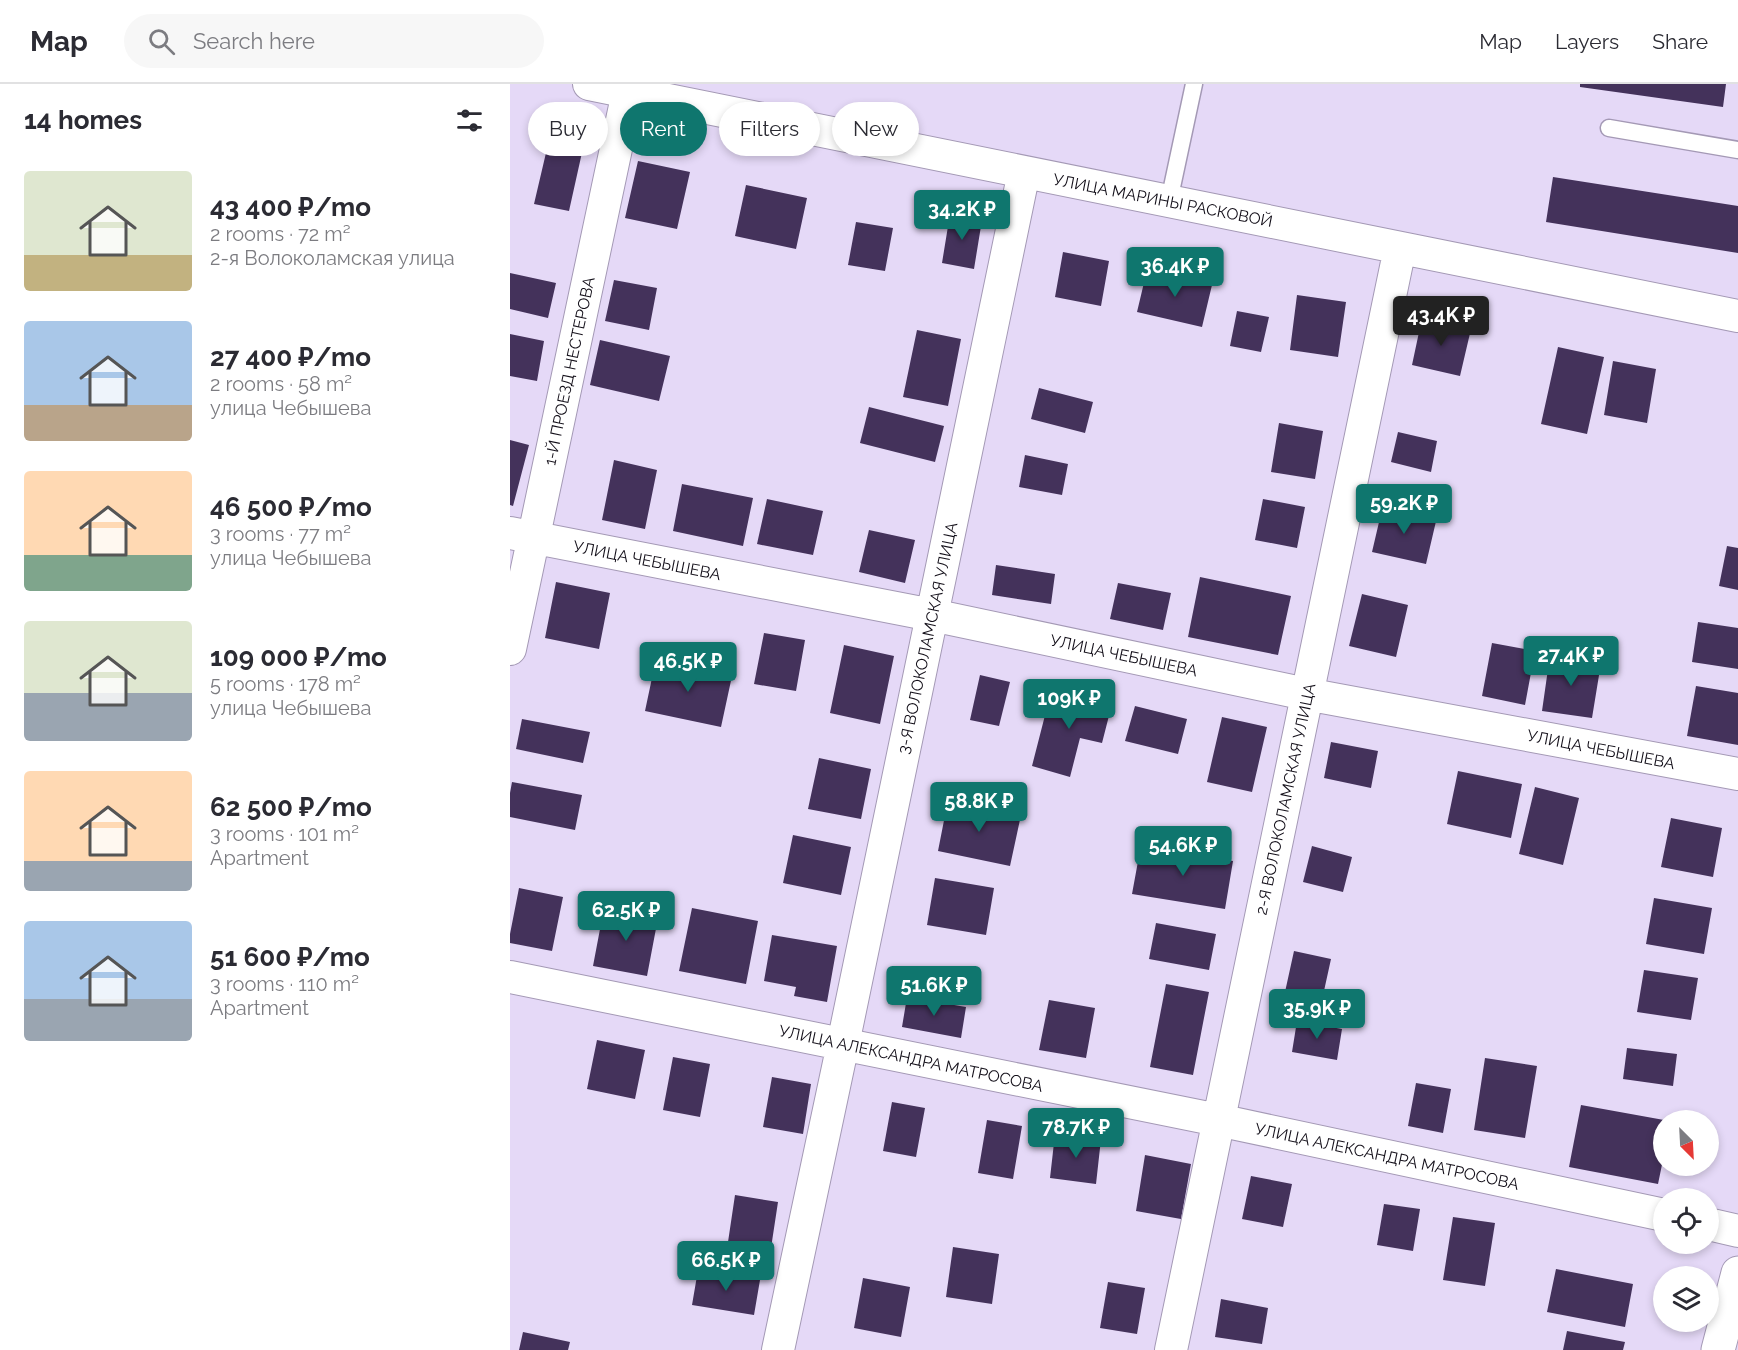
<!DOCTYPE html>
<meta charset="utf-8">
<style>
:root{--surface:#fff;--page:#f7f7f7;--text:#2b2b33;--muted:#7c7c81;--line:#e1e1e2;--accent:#0f766e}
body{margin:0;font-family:Raleway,sans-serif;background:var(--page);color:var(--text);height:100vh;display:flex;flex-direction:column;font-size:22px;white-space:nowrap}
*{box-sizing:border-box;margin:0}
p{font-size:20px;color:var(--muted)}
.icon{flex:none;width:33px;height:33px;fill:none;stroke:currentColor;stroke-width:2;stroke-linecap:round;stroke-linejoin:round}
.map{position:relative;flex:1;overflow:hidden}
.side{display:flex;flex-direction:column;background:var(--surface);width:510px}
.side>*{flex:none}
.banner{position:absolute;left:18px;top:18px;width:570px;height:54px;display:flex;gap:12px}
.needle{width:39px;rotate:156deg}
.controls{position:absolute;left:1143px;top:1026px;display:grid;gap:12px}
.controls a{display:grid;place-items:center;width:66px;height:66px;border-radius:50%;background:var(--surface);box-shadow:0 3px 9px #0003;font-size:30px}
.price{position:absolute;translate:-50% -51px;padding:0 14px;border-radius:6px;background:var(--accent);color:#fff;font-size:20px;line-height:39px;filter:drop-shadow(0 2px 3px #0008)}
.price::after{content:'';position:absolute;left:50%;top:36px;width:18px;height:14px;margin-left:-9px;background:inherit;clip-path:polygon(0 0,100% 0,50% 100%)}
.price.selected{background:#222;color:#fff}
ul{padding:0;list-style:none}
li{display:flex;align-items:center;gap:18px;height:150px;padding:0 24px}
li span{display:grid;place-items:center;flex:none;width:168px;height:120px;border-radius:6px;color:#555}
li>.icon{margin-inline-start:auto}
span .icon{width:72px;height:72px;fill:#fffc;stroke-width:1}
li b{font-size:26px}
h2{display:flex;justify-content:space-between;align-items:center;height:72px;padding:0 24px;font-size:26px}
.pill{padding:0 21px;border-radius:27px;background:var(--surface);box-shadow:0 3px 9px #0003;font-size:21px;line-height:54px}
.pill.selected{background:var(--accent);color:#fff}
header{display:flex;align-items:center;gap:36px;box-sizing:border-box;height:84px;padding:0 30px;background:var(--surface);border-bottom:2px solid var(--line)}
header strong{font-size:28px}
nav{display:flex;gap:33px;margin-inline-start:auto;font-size:21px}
.search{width:420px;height:54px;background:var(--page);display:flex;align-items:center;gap:15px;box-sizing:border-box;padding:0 21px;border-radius:33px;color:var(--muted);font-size:22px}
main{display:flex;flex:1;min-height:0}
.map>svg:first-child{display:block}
.building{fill:#44325b}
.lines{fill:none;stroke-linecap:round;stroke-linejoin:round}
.service-casing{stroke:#a499b5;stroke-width:19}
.minor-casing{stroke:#a499b5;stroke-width:34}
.secondary-casing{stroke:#a499b5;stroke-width:35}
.service{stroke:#fff;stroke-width:16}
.minor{stroke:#fff;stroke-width:32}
.secondary{stroke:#fff;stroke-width:33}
.labels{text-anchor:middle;stroke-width:6;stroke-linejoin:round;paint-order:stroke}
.street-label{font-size:16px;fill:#120e18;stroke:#fff}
</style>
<header>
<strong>Map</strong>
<div class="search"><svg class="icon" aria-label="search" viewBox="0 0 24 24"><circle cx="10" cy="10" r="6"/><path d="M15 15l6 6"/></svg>Search here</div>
<nav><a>Map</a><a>Layers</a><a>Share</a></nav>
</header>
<main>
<section class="side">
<h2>14 homes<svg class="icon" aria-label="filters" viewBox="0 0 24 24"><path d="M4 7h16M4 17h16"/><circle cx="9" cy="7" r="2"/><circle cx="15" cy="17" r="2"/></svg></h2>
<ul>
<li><span style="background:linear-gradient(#dfe7d0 70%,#c2b280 0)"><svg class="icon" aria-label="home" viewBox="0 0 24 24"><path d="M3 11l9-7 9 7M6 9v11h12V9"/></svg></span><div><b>43 400 ₽/mo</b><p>2 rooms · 72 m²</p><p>2-я Волоколамская улица</p></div></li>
<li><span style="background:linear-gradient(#a9c7e8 70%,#b9a48a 0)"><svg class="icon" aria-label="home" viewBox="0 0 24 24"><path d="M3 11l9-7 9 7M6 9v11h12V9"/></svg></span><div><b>27 400 ₽/mo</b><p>2 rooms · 58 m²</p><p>улица Чебышева</p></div></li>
<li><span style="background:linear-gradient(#ffd9b3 70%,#7fa58c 0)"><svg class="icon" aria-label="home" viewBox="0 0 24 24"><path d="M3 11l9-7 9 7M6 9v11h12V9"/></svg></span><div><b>46 500 ₽/mo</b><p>3 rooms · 77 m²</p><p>улица Чебышева</p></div></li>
<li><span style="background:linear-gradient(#dfe7d0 60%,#9aa5b1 0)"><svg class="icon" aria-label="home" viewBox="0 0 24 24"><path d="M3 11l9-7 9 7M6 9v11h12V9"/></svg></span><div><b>109 000 ₽/mo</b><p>5 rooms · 178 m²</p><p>улица Чебышева</p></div></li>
<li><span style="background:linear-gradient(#ffd9b3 75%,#9aa5b1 0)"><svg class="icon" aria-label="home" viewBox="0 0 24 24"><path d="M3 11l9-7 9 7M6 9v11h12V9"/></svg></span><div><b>62 500 ₽/mo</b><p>3 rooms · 101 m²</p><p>Apartment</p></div></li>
<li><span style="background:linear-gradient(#a9c7e8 65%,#9aa5b1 0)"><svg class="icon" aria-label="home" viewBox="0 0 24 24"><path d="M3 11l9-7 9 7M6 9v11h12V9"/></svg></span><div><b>51 600 ₽/mo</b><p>3 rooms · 110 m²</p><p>Apartment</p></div></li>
</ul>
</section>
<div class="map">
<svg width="1228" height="1266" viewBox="0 0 1228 1266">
<rect width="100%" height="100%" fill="#e5d9f7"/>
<!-- building -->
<path class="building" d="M1070,0H1216L1213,23L1070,3Z
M39,56L73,64L59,127L24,120Z
M128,77L180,88L167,145L115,134Z
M1043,93L1228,122V169L1036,138Z
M236,101L297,114L286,165L225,152Z
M440,130L472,136L464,185L432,179Z
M346,138L383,144L375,187L338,181Z
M553,168L599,177L591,222L545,213Z
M637,186L702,201L692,243L627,228Z
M0,189L46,199L38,234L0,225Z
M104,196L147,204L139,246L95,237Z
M787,211L836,218L828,273L780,266Z
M727,227L759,233L751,268L720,262Z
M912,234L961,245L950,292L902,281Z
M407,246L451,255L438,322L393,313Z
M0,250L34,257L27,297L0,292Z
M90,256L160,272L149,317L80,301Z
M1048,263L1094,273L1077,350L1031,340Z
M1103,277L1146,285L1137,339L1094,331Z
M529,304L583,318L575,349L521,335Z
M359,323L434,342L425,378L350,359Z
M769,339L813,347L805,395L761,388Z
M888,348L927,357L921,388L881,378Z
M0,356L19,361L3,422L0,421Z
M515,371L558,380L552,411L509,403Z
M104,376L147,386L135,445L92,436Z
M172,400L243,414L233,462L163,447Z
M257,415L313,427L303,471L247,460Z
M753,415L795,423L787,464L745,456Z
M873,421L927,433L916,480L862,468Z
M359,446L405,456L395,499L349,488Z
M1217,462L1228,464V506L1209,502Z
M486,481L545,490L541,520L482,511Z
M690,493L781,512L768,571L678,553Z
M46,498L100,509L89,565L35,554Z
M608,499L661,509L653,546L600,535Z
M852,510L898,521L886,573L839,562Z
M1188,538L1228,544V585L1182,578Z
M254,549L295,556L286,607L244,600Z
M982,559L1025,567L1015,621L972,612Z
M334,561L384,572L370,640L320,629Z
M1040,571L1091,579L1082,634L1032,627Z
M146,575L222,592L211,643L135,627Z
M470,591L500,598L489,642L460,636Z
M1186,602L1228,609V661L1177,652Z
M542,604L602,620L592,659L570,654L560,693L522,682Z
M625,622L677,635L668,670L615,657Z
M712,633L757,643L742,708L697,698Z
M12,635L80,648L73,679L6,665Z
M821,658L868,667L861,704L814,694Z
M309,674L361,685L351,735L298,725Z
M948,687L1012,700L1001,754L937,740Z
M2,698L72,711L65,746L0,733V709Z
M1025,703L1069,714L1053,781L1009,770Z
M438,716L511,731L500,782L428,767Z
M1161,734L1212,744L1203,793L1151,783Z
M283,751L341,763L331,811L273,799Z
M631,761L723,777L715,825L622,810Z
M802,762L842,773L833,808L793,798Z
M425,794L484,804L476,851L417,841Z
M9,804L53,813L42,867L0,859V850Z
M1144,814L1202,824L1194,870L1136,860Z
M94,824L148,834L137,892L83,882Z
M182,824L248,837L236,900L169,887Z
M646,839L706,850L699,886L639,875Z
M262,851L327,862L317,918L284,912L286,903L254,897Z
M784,867L821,875L812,916L775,908Z
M1134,886L1188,894L1181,936L1127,928Z
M656,900L699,908L683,991L640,983Z
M397,913L456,923L451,954L392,943Z
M539,916L585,924L576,974L529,966Z
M787,937L832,945L827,976L782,968Z
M87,956L135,966L125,1015L77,1005Z
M1117,964L1167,970L1163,1002L1113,995Z
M163,973L200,980L190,1033L153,1026Z
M975,974L1027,982L1015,1054L964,1046Z
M262,993L301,1000L293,1050L253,1043Z
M906,999L941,1005L933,1049L898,1042Z
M382,1018L415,1024L406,1073L373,1067Z
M1071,1021L1154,1036V1071L1148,1100L1059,1083Z
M477,1036L512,1042L503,1095L468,1089Z
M545,1050L591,1055L586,1100L540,1094Z
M635,1071L681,1080L671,1135L626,1127Z
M741,1092L782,1100L773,1143L732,1135Z
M225,1111L268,1118L261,1164L218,1158Z
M874,1120L910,1125L903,1167L867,1161Z
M943,1133L985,1139L975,1202L933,1196Z
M443,1163L489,1170L482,1220L436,1213Z
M1046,1185L1123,1200L1115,1243L1037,1228Z
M188,1186L250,1196L244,1231L182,1221Z
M353,1194L400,1203L391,1253L344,1244Z
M598,1198L635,1204L627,1250L590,1244Z
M711,1215L758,1224L752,1260L705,1253Z
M1057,1247L1115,1258L1113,1266H1053Z
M13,1248L60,1258L58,1266H9Z"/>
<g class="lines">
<!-- service casing -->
<g class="service-casing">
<path id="service" d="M1099,44L1228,66
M659,117L684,0"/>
</g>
<!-- minor casing -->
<g class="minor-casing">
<path id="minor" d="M79,0L1228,232
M0,449L422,531L796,610L1228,690
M0,565L118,8
M0,893L708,1036L1154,1131
M1198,1140L1228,1147
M268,1266L333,960L514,88
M661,1266L890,164"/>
</g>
<!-- secondary casing -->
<g class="secondary-casing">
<path id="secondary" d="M1208,1266L1228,1189"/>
</g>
<!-- service -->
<use href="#service" class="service"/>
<!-- minor -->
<use href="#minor" class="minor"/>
<!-- secondary -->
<use href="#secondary" class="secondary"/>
</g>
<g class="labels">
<!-- street labels -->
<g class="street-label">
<text transform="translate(653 116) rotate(11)" y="6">УЛИЦА МАРИНЫ РАСКОВОЙ</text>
<text transform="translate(59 287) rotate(-78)" y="6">1-Й ПРОЕЗД НЕСТЕРОВА</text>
<text transform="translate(137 476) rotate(11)" y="6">УЛИЦА ЧЕБЫШЕВА</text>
<text transform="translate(417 554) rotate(-78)" y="6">3-Я ВОЛОКОЛАМСКАЯ УЛИЦА</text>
<text transform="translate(614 571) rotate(12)" y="6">УЛИЦА ЧЕБЫШЕВА</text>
<text transform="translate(1091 665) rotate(11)" y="6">УЛИЦА ЧЕБЫШЕВА</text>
<text transform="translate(775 715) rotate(-78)" y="6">2-Я ВОЛОКОЛАМСКАЯ УЛИЦА</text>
<text transform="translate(401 974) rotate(12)" y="6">УЛИЦА АЛЕКСАНДРА МАТРОСОВА</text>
<text transform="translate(877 1072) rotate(12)" y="6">УЛИЦА АЛЕКСАНДРА МАТРОСОВА</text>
</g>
</g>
</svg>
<div class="controls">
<a><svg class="needle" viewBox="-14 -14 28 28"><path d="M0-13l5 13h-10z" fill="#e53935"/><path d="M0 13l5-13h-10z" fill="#7c7c81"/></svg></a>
<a><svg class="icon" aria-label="locate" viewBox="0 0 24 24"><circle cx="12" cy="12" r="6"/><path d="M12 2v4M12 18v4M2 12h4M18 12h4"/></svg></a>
<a><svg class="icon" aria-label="layers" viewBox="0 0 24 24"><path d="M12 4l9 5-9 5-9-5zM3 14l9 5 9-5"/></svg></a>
</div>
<b class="price" style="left:452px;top:157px">34.2K ₽</b>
<b class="price" style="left:665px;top:214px">36.4K ₽</b>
<b class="price selected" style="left:931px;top:263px">43.4K ₽</b>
<b class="price" style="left:894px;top:451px">59.2K ₽</b>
<b class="price" style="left:1061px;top:603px">27.4K ₽</b>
<b class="price" style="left:178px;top:609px">46.5K ₽</b>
<b class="price" style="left:559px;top:646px">109K ₽</b>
<b class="price" style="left:469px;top:749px">58.8K ₽</b>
<b class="price" style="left:673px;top:793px">54.6K ₽</b>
<b class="price" style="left:116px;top:858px">62.5K ₽</b>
<b class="price" style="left:424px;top:933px">51.6K ₽</b>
<b class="price" style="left:807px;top:956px">35.9K ₽</b>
<b class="price" style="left:566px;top:1075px">78.7K ₽</b>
<b class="price" style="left:216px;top:1208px">66.5K ₽</b>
<div class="banner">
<a class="pill">Buy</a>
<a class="pill selected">Rent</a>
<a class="pill">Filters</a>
<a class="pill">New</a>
</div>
</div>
</main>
